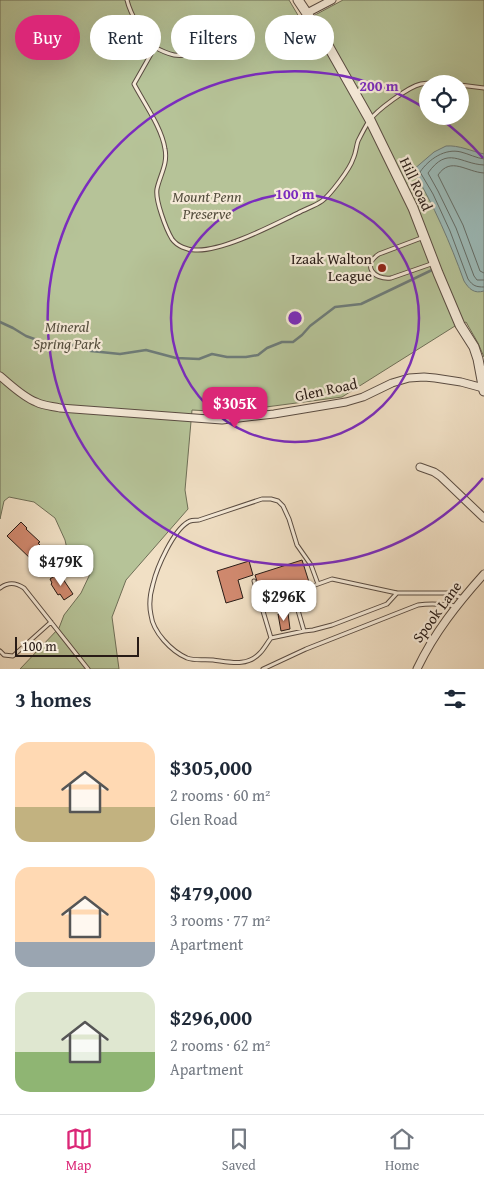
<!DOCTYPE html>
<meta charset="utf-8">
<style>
:root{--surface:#fff;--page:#f2f2f3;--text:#1f2937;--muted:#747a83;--line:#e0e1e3;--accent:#db2777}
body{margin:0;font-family:"Gentium Book Plus",serif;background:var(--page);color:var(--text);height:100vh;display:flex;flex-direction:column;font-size:19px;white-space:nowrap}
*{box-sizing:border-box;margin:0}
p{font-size:16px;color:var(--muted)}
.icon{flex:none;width:28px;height:28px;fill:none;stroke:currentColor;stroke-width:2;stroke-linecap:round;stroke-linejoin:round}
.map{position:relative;height:669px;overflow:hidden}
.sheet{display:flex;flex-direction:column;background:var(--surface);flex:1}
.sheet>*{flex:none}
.banner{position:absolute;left:15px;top:15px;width:455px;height:45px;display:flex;gap:10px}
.controls{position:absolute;left:419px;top:75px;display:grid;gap:10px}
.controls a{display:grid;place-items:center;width:50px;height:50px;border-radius:50%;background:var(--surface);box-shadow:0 5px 20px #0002;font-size:25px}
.scale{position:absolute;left:15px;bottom:12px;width:124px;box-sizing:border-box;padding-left:5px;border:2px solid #281b16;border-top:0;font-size:14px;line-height:18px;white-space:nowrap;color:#281b16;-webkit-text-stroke:4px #f6ebd9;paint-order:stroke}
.price{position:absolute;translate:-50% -42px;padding:0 11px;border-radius:10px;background:#fff;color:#222;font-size:16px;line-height:32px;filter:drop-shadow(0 1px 2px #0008)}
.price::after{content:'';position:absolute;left:50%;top:30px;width:15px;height:11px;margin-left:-8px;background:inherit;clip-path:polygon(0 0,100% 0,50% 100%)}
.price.current{background:var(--accent);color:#fff}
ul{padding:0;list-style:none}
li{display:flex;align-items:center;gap:15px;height:125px;padding:0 15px}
li span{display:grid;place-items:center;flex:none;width:140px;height:100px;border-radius:15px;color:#555}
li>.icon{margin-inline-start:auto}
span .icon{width:60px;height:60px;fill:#fffc;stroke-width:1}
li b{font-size:21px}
h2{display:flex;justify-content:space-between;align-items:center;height:60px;padding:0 15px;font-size:21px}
.pill{padding:0 18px;border-radius:22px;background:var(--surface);box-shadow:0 5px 20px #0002;font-size:18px;line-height:45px}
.pill.current{background:var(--accent);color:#fff}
.tab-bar{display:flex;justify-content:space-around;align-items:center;height:70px;border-top:1px solid var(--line);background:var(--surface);font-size:14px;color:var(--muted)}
.tab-bar a{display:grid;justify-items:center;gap:2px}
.tab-bar .current{color:var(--accent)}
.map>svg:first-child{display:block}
.green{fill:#b6c398;stroke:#6f6f57;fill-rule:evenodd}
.water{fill:#9cbcbb;stroke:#6e7c79}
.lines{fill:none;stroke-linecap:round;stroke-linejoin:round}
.shore{stroke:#626c68;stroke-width:1}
.stream{stroke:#6e7c79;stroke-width:2.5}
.building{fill:#d28a70;stroke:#281b16}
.service-casing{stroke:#5a4c42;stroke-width:5}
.minor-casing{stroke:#5a4c42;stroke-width:9}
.tertiary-casing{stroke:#5a4c42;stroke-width:11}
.service{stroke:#f6ebd9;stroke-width:3}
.minor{stroke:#f6ebd9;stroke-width:7}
.tertiary{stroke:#f6ebd9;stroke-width:9}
.ring{fill:none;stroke:#7b2cbf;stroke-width:2.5}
.poi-dot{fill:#8f2418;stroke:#f6ebd9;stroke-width:2}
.labels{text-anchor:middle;stroke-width:4.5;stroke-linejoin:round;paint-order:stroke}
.street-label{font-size:15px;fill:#281b16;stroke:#f6ebd9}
.park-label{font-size:15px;font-style:italic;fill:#534d3d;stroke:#f6ebd9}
.poi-label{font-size:15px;fill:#281b16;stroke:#f6ebd9;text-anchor:end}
.centre{fill:#7b2cbf;stroke:#f6ebd9;stroke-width:2.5}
.ring-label{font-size:15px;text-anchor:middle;font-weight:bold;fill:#7b2cbf;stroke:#f6ebd9;stroke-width:4.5;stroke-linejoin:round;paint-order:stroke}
</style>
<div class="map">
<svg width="484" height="669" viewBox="0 0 484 669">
<rect width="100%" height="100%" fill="#f1e0c5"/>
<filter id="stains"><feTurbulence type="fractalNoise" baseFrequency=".004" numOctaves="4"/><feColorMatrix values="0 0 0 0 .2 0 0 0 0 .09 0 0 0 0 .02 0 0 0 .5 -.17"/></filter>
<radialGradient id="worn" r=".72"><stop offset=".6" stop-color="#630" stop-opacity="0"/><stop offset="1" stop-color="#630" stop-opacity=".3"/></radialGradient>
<!-- green -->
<path class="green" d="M0,0H289L302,22L343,0H484V357L478,343L466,322L455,326L342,397L228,412L192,410L185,490L188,509L126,580L112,617L119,669H20L59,628L64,615L81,593L90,574L84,552L77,549H67L65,540L55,518L34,502L9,497L4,501L0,519ZM428,84H460V116H428Z"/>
<!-- water -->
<path class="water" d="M446,146C459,145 471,151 484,154V291C474,294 469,289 464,281C450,242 434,206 413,170L434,152Z"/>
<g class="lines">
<!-- shore -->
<path class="shore" d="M484,159C476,158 469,154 461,152C445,148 429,159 420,172L433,194L450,231L468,279C473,286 476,287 484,287
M484,165C460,164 448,145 428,173L438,191L456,228L474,276L477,280H484
M484,173C466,172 451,156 438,175L463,225L480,271L484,273"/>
<!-- stream -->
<path class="stream" d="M0,322L13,328L26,336L40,341L53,345H75L91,351L120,354L146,350L176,358L199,359L212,354L227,357H246L258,355L267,348L282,342H293L302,335L310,326L335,307L361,304L432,270"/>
</g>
<!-- building -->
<path class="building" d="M21,522L27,528L26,529L40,542L38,543L45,550L34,562L7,536Z
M302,560L309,582L262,597L255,575Z
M249,561L253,575L238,580L243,598L226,603L217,571Z
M59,573L73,594L64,600L60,594L58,595L51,584L52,583L50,579Z
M288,613L290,629L281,631L278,614Z"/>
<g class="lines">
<!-- service casing -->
<g class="service-casing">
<path id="service" d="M127,0C130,13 144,39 155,47C159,50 169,54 174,55C185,57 198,53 209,51
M155,47L134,84C144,103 162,128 165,149C168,164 160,175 157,189C155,200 166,229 172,239C177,246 187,250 195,250C222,252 273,225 298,213C305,209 315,206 322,201C330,195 350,169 353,159C356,153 356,147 358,141C361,135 365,127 369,121C377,110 408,87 421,84C431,82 441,83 451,84
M460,85L484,88
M424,237L379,254C362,265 373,280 391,278L434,263
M254,581L271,638C267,643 264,649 260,653C247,667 230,662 213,660C204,659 195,661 187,658C171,651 153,632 151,615C149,606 150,594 153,584C157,567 173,531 188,522C191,520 195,520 199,520L262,499H271L278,501L283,506L289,519L297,545L311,565L318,584L332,579L397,593H447L463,598
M0,588C8,582 15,582 24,588L88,669
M293,593L304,631L313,630L332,625L387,604L397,593
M261,604L318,584
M271,638L304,631
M0,651L4,655L13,656L51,622
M263,669L306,649L418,605C432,603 443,604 456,606"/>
</g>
<!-- minor casing -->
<g class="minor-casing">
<path id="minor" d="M307,13L332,0
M0,376C11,385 23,397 36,402C44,406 52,406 60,408L222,420L274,414L346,402L363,397L392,383L409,378L424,377L435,378L461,382L483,388
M420,467L434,472L440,476L484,518
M417,669C434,633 458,603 484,574"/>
</g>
<!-- tertiary casing -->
<g class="tertiary-casing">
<path id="tertiary" d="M298,0L326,42L370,120L413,208L438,273L460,325L474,347L478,359L484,391"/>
</g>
<!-- service -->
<use href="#service" class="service"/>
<!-- minor -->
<use href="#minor" class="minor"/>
<!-- tertiary -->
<use href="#tertiary" class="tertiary"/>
</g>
<!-- distance rings -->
<g class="ring">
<circle cx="295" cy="318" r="124"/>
<path d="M483 478A247 247 0 1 1 426 109M438 117A247 247 0 0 1 483 158"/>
</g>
<!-- markers -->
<circle class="poi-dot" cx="382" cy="268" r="5"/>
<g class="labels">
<!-- street labels -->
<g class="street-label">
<text transform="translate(416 184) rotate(65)" y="5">Hill Road</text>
<text transform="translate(326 390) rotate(-12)" y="5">Glen Road</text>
<text transform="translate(437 612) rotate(-54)" y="5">Spook Lane</text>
</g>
<!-- park labels -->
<g class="park-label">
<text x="207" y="202">Mount Penn<tspan x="207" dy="17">Preserve</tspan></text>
<text x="67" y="332">Mineral<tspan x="67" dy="17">Spring Park</tspan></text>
</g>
<!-- poi labels -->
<g class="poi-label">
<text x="372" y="264">Izaak Walton<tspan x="372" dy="17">League</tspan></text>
</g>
</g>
<circle cx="295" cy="318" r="8" class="centre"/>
<g class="ring-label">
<text x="379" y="91">200 m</text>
<text x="295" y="199">100 m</text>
</g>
<rect width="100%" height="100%" filter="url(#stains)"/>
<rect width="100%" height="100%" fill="url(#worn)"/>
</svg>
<div class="controls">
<a><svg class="icon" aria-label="locate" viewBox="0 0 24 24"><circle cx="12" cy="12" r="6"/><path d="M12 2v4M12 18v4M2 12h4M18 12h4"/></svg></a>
</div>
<div class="scale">100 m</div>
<b class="price current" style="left:235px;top:429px">$305K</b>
<b class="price" style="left:61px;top:587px">$479K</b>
<b class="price" style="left:284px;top:622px">$296K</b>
<div class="banner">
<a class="pill current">Buy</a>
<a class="pill">Rent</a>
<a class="pill">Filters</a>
<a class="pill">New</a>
</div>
</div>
<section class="sheet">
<h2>3 homes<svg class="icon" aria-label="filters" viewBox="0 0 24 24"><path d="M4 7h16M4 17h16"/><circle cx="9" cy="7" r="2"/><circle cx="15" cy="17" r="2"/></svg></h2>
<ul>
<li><span style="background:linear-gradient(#ffd9b3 65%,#c2b280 0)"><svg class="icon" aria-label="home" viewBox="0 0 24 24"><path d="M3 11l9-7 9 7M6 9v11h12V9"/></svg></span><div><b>$305,000</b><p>2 rooms · 60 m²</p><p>Glen Road</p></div></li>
<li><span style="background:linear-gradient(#ffd9b3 75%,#9aa5b1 0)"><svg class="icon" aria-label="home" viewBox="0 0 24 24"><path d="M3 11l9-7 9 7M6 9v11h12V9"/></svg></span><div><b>$479,000</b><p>3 rooms · 77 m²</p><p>Apartment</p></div></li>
<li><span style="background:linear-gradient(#dfe7d0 60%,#8fb573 0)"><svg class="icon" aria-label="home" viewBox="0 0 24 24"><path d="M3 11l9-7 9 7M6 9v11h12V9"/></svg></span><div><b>$296,000</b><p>2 rooms · 62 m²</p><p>Apartment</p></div></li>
</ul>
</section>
<nav class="tab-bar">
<a class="current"><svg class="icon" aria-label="map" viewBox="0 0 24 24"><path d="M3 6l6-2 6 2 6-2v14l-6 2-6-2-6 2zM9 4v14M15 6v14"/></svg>Map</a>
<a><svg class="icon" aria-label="saved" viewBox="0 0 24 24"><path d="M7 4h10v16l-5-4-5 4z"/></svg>Saved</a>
<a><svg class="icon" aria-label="home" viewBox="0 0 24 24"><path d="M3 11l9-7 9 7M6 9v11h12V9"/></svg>Home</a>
</nav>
